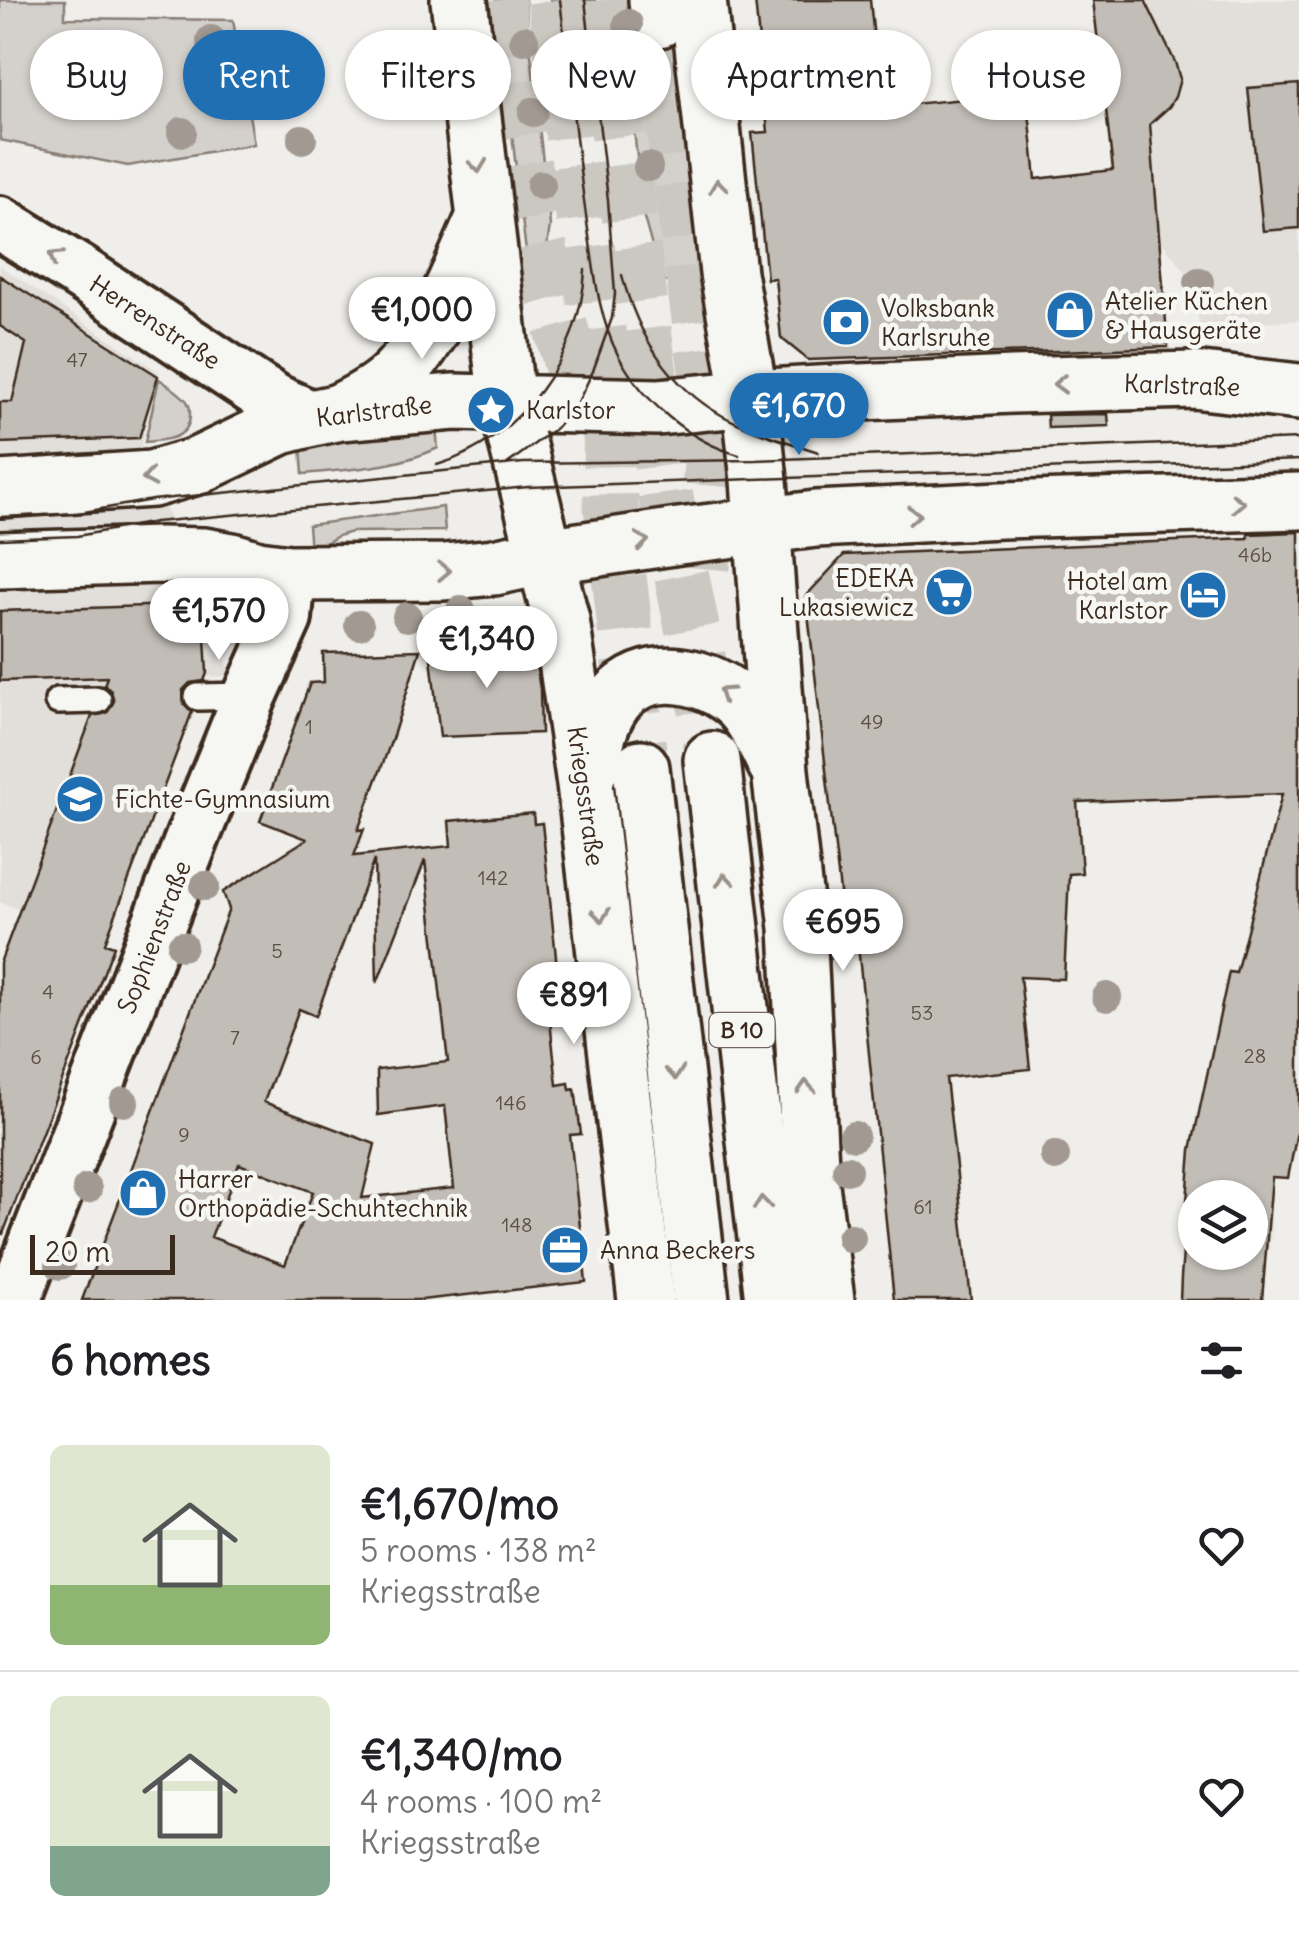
<!DOCTYPE html>
<meta charset="utf-8">
<style>
:root{--surface:#fff;--page:#f6f6f6;--text:#202124;--muted:#757577;--line:#e0e0e0;--accent:#1f6fb2}
body{margin:0;font-family:Delius,sans-serif;background:var(--page);color:var(--text);height:100vh;display:flex;flex-direction:column;font-size:38px;white-space:nowrap}
*{box-sizing:border-box;margin:0}
p{font-size:32px;color:var(--muted)}
.icon{flex:none;width:55px;height:55px;fill:none;stroke:currentColor;stroke-width:2;stroke-linecap:round;stroke-linejoin:round}
.map{position:relative;height:1300px;overflow:hidden}
.panel{display:flex;flex-direction:column;background:var(--surface);flex:1}
.panel>*{flex:none}
.banner{position:absolute;left:30px;top:30px;width:1240px;height:90px;display:flex;gap:20px}
.tools{position:absolute;left:1178px;top:1180px;display:grid;gap:20px}
.tools a{display:grid;place-items:center;width:90px;height:90px;border-radius:50%;background:var(--surface);box-shadow:0 2px 8px #0004;font-size:50px}
.scale{position:absolute;left:30px;bottom:25px;width:145px;box-sizing:border-box;padding-left:10px;border:5px solid #3b2a1e;border-top:0;font-size:28px;line-height:35px;white-space:nowrap;color:#3b2a1e;-webkit-text-stroke:8px #f6f6f2;paint-order:stroke}
.price{position:absolute;translate:-50% -85px;padding:0 22px;border-radius:35px;background:#fff;color:#222;font-size:32px;line-height:65px;filter:drop-shadow(0 2px 5px #0008)}
.price::after{content:'';position:absolute;left:50%;top:60px;width:30px;height:22px;margin-left:-15px;background:inherit;clip-path:polygon(0 0,100% 0,50% 100%)}
.price.active{background:var(--accent);color:#fff}
ul{padding:0;list-style:none}
li{display:flex;align-items:center;gap:30px;height:250px;padding:0 50px}
li+li{border-top:2px solid var(--line)}
li span{display:grid;place-items:center;flex:none;width:280px;height:200px;border-radius:15px;color:#555}
li>.icon{margin-inline-start:auto}
span .icon{width:120px;height:120px;fill:#fffc;stroke-width:1}
li b{font-size:42px}
h2{display:flex;justify-content:space-between;align-items:center;height:120px;padding:0 50px;font-size:42px}
.pill{padding:0 35px;border-radius:45px;background:var(--surface);box-shadow:0 2px 8px #0004;font-size:35px;line-height:90px}
.pill.active{background:var(--accent);color:#fff}
.map>svg:first-child{display:block}
.built{fill:#e2dfdb}
.green{fill:#d4d1cc;stroke:#887e75;stroke-width:2.5}
.building{fill:#c2bdb7;stroke:#3b2a1e;stroke-width:2.5;fill-rule:evenodd}
.lines{fill:none;stroke-linecap:round;stroke-linejoin:round}
.primary-tunnel{stroke:#cbc7c1;stroke-width:55;stroke-dasharray:55 28;stroke-linecap:butt}
.lane-casing{stroke:#3b2a1e;stroke-width:32}
.street-casing{stroke:#3b2a1e;stroke-width:60}
.secondary-casing{stroke:#3b2a1e;stroke-width:62}
.primary-casing{stroke:#3b2a1e;stroke-width:62}
.lane{stroke:#f6f6f2;stroke-width:25}
.street{stroke:#f6f6f2;stroke-width:52}
.secondary{stroke:#f6f6f2;stroke-width:55}
.primary{stroke:#f6f6f2;stroke-width:55}
.tram{stroke:#3b2a1e;stroke-width:2.5}
.tree{fill:#a19992}
.oneway{stroke:#989088}
.labels{text-anchor:middle;stroke-width:9;stroke-linejoin:round;paint-order:stroke}
.number-label{font-size:20px;fill:#5d4f44}
.shield{fill:#f6f6f2;stroke:#73675e;stroke-width:2.5}
.shield-label{font-size:22px;font-weight:bold;fill:#3b2a1e}
.poi-label{font-size:25px;fill:#3b2a1e;stroke:#f6f6f2;text-anchor:start}
.street-label{font-size:25px;fill:#3b2a1e;stroke:#f6f6f2}
</style>
<div class="map">
<svg width="1299" height="1300" viewBox="0 0 1299 1300">
<rect width="100%" height="100%" fill="#efeeea"/>
<filter id="ink" filterUnits="userSpaceOnUse"><feTurbulence type="fractalNoise" baseFrequency=".01" numOctaves="2"/><feDisplacementMap in="SourceGraphic" scale="20" xChannelSelector="R" yChannelSelector="G"/><feConvolveMatrix kernelMatrix="1 2 1 2 8 2 1 2 1" color-interpolation-filters="sRGB"/></filter>
<g filter="url(#ink)">
<!-- built -->
<path class="built" d="M1140,0H1299V320L1199,325L1194,282L1160,240L1153,167L1149,117L1178,73L1170,51L1161,43Z
M0,266L159,372L141,445L232,676L206,677L105,943L0,902Z"/>
<!-- green -->
<path class="green" d="M0,0H65V18L233,20L254,144L128,166L0,140Z
M496,0H525L550,225L541,292L531,294Z
M550,0H595L604,74L560,81Z
M619,0H634L683,20L710,278L662,282L644,218Z
M159,379C168,385 179,392 186,400C190,405 190,409 190,416C189,440 164,440 145,442Z
M435,419L438,448C396,468 349,469 303,474L300,433Z
M443,507L445,531L351,532L338,536L310,552L308,525Z"/>
<!-- building -->
<path class="building" d="M755,0H870L881,107L1027,93L1036,179L1113,170L1093,0H1145L1175,62L1180,79L1175,97L1169,107L1150,124L1168,347L808,360L781,338L775,278L767,279L752,133L768,132Z
M1299,84V228L1263,231L1248,88Z
M0,276L158,376L139,438L0,443V402H12L26,343L0,326Z
M1108,414L1109,426L1048,428L1047,415Z
M1299,532V1122L1288,1178L1272,1177L1262,1300H1180L1181,1277L1191,1150L1229,972L1236,973L1282,794L1077,802L1082,873L1069,874L1064,979L1020,977L1030,1069L946,1078L971,1300H894L855,916L843,918L806,596L844,555L1248,538V534ZM1195,1198H1250V1252H1195Z
M203,604L207,673L204,681L190,683L183,690L184,704L192,712L105,943L114,946L3,1234L0,1233V963L92,716L107,713L114,701L111,691L104,685L107,677L0,681V611Z
M533,646L540,689L541,733L440,737L430,649Z
M420,650L392,739L358,830L364,829L354,856L451,846L449,821L533,813L534,824L542,823L559,986L558,992L547,993L557,1085L569,1083L570,1090L575,1089L581,1134L570,1135L586,1282L421,1300H82L229,909L223,892L307,839L260,821L310,683L324,682L323,653ZM374,860L377,983L425,860L448,1062L377,1070L378,1115L445,1106L454,1188L362,1198L375,1144L264,1102L299,1009L316,1016ZM239,1164L313,1192L285,1265L211,1237Z"/>
<g class="lines">
<!-- primary-tunnel -->
<path class="primary-tunnel" d="M498,0L508,84L545,273L579,392
M555,0L610,421L611,506L641,768
M601,0L666,498L701,672L712,760
M659,19L711,408V467L702,579"/>
<!-- lane casing -->
<g class="lane-casing">
<path id="lane" d="M198,697L250,696
M58,701L98,700"/>
</g>
<!-- street casing -->
<g class="street-casing">
<path id="street" d="M0,223L79,272L256,389L277,402L312,418
M14,1300L193,836L250,696L285,618L289,573"/>
</g>
<!-- secondary casing -->
<g class="secondary-casing">
<path id="secondary" d="M459,0L507,402L561,620L585,784L646,1300
M698,0L728,273L750,398L759,480L780,771L798,928L811,1185L826,1300
M341,411C362,401 384,389 400,371C440,329 460,271 484,219
M0,489L152,479L197,466L281,426L312,418L340,412L454,402L658,407L750,398L818,394L1012,385L1193,380L1299,392
M0,560L160,555L204,556L232,561L258,569L289,573L444,572L494,567L546,556L679,536L816,519L1001,510L1299,501
M588,773C595,746 600,714 620,694C653,662 710,675 740,704C756,719 766,745 776,764"/>
</g>
<!-- primary casing -->
<g class="primary-casing">
<path id="primary" d="M657,0L659,19
M712,760L773,1300
M641,768L701,1300"/>
</g>
<!-- lane -->
<use href="#lane" class="lane"/>
<!-- street -->
<use href="#street" class="street"/>
<!-- secondary -->
<use href="#secondary" class="secondary"/>
<!-- primary -->
<use href="#primary" class="primary"/>
<!-- tram -->
<path class="tram" d="M560,0C570,79 577,158 589,236C595,276 599,318 618,355C643,401 688,441 739,455
M622,275C637,334 669,386 723,416C753,432 786,441 818,452
M437,465C521,440 581,355 585,270
M506,465L556,428L577,404L593,371L612,318L615,294L608,200L585,0
M0,517L73,514L152,500L523,463L756,460L1299,439
M0,539L77,536L155,522L528,487L1299,460"/>
</g>
<!-- trees -->
<g class="tree">
<circle cx="628" cy="24" r="15"/>
<circle cx="211" cy="40" r="15"/>
<circle cx="524" cy="40" r="15"/>
<circle cx="100" cy="44" r="15"/>
<circle cx="637" cy="96" r="15"/>
<circle cx="533" cy="112" r="15"/>
<circle cx="182" cy="132" r="15"/>
<circle cx="302" cy="139" r="15"/>
<circle cx="648" cy="167" r="15"/>
<circle cx="541" cy="185" r="15"/>
<circle cx="1199" cy="282" r="15"/>
<circle cx="461" cy="610" r="15"/>
<circle cx="407" cy="617" r="15"/>
<circle cx="359" cy="625" r="15"/>
<circle cx="205" cy="886" r="15"/>
<circle cx="182" cy="946" r="15"/>
<circle cx="1107" cy="997" r="15"/>
<circle cx="124" cy="1102" r="15"/>
<circle cx="854" cy="1136" r="15"/>
<circle cx="1055" cy="1156" r="15"/>
<circle cx="847" cy="1170" r="15"/>
<circle cx="87" cy="1189" r="15"/>
<circle cx="851" cy="1238" r="15"/>
<circle cx="60" cy="1265" r="15"/>
</g>
<!-- one-way arrows -->
<defs><path id="oneway-chevron" d="M-2-3.5L2.5 0L-2 3.5" fill="none" stroke-width="1.6" stroke-linecap="round" stroke-linejoin="round" transform="scale(2.5)"/></defs>
<g class="oneway">
<use href="#oneway-chevron" transform="translate(478 166) rotate(83)"/>
<use href="#oneway-chevron" transform="translate(718 186) rotate(-97)"/>
<use href="#oneway-chevron" transform="translate(55 257) rotate(-148)"/>
<use href="#oneway-chevron" transform="translate(1060 384) rotate(179)"/>
<use href="#oneway-chevron" transform="translate(149 478) rotate(170)"/>
<use href="#oneway-chevron" transform="translate(1238 503) rotate(-2)"/>
<use href="#oneway-chevron" transform="translate(914 515) rotate(-3)"/>
<use href="#oneway-chevron" transform="translate(642 541) rotate(-8)"/>
<use href="#oneway-chevron" transform="translate(444 571) rotate(-2)"/>
<use href="#oneway-chevron" transform="translate(725 693) rotate(-146)"/>
<use href="#oneway-chevron" transform="translate(725 880) rotate(-96)"/>
<use href="#oneway-chevron" transform="translate(601 915) rotate(83)"/>
<use href="#oneway-chevron" transform="translate(675 1073) rotate(84)"/>
<use href="#oneway-chevron" transform="translate(806 1087) rotate(-93)"/>
<use href="#oneway-chevron" transform="translate(762 1203) rotate(-96)"/>
</g>
</g>
<!-- icons -->
<defs>
<g id="shop-disc" transform="scale(2.5)"><circle r="9.5" fill="#1f6fb2" stroke="#f6f6f2"/><path d="M-5-2.5h2.3a2.7 3.5 0 0 1 5.4 0H5L5.5 6h-11ZM-1.5-2.5h3a1.5 2.3 0 0 0-3 0Z" fill="#fff"/></g>
<g id="bank-disc" transform="scale(2.5)"><circle r="9.5" fill="#1f6fb2" stroke="#f6f6f2"/><path d="M-6-4H6V4H-6ZM0-2.3a2.3 2.3 0 1 0 0 4.6a2.3 2.3 0 1 0 0-4.6Z" fill="#fff"/></g>
<g id="sight-disc" transform="scale(2.5)"><circle r="9.5" fill="#1f6fb2" stroke="#f6f6f2"/><path d="M0-6L1.8-2.2L6-1.7L2.9 1.2L3.7 5.4L0 3.3L-3.7 5.4L-2.9 1.2L-6-1.7L-1.8-2.2Z" fill="#fff"/></g>
<g id="supermarket-disc" transform="scale(2.5)"><circle r="9.5" fill="#1f6fb2" stroke="#f6f6f2"/><path d="M-6-5.5h2.5l.6 2H6L4.5 2H-2.5L-4.4-4H-6ZM-1.5 3.2a1.3 1.3 0 1 0 .1 0ZM3 3.2a1.3 1.3 0 1 0 .1 0Z" fill="#fff"/></g>
<g id="hotel-disc" transform="scale(2.5)"><circle r="9.5" fill="#1f6fb2" stroke="#f6f6f2"/><path d="M-6-4.5h1.5V1H6V5H4.5V3h-9V5H-6ZM-4 0a1.8 1.8 0 1 1 3.6 0ZM.5 0V-2.5h3Q6-2.5 6 0Z" fill="#fff"/></g>
<g id="school-disc" transform="scale(2.5)"><circle r="9.5" fill="#1f6fb2" stroke="#f6f6f2"/><path d="M0-5L7-2L0 1L-7-2ZM-4 1L0 2.5L4 1V4Q0 6-4 4Z" fill="#fff"/></g>
<g id="office-disc" transform="scale(2.5)"><circle r="9.5" fill="#1f6fb2" stroke="#f6f6f2"/><path d="M-6-3h4V-5.5h4V-3h4V5H-6ZM-1-4.5V-3h2v-1.5ZM-6 0V1H6V0Z" fill="#fff"/></g>
</defs>
<g fill-rule="evenodd">
<use href="#shop-disc" x="1070" y="315"/>
<use href="#bank-disc" x="846" y="322"/>
<use href="#sight-disc" x="491" y="410"/>
<use href="#supermarket-disc" x="949" y="592"/>
<use href="#hotel-disc" x="1203" y="595"/>
<use href="#school-disc" x="80" y="799"/>
<use href="#shop-disc" x="143" y="1193"/>
<use href="#office-disc" x="565" y="1250"/>
</g>
<g class="labels">
<!-- number labels -->
<g class="number-label">
<text x="77" y="367">47</text>
<text x="1255" y="562">46b</text>
<text x="872" y="729">49</text>
<text x="309" y="734">1</text>
<text x="493" y="885">142</text>
<text x="277" y="958">5</text>
<text x="48" y="999">4</text>
<text x="922" y="1020">53</text>
<text x="235" y="1045">7</text>
<text x="1255" y="1063">28</text>
<text x="36" y="1064">6</text>
<text x="511" y="1110">146</text>
<text x="184" y="1142">9</text>
<text x="923" y="1214">61</text>
<text x="517" y="1232">148</text>
</g>
<!-- shield labels -->
<rect class="shield" x="709.5" y="1013" width="65" height="34" rx="8"/>
<g class="shield-label">
<text x="742" y="1038">B 10</text>
</g>
<!-- poi labels -->
<g class="poi-label">
<text x="1105" y="310">Atelier Küchen<tspan x="1105" dy="29">&amp; Hausgeräte</tspan></text>
<text x="881" y="317">Volksbank<tspan x="881" dy="29">Karlsruhe</tspan></text>
<text x="526" y="419">Karlstor</text>
<text x="914" y="587" text-anchor="end">EDEKA<tspan x="914" dy="29">Lukasiewicz</tspan></text>
<text x="1168" y="590" text-anchor="end">Hotel am<tspan x="1168" dy="29">Karlstor</tspan></text>
<text x="115" y="808">Fichte-Gymnasium</text>
<text x="178" y="1188">Harrer<tspan x="178" dy="29">Orthopädie-Schuhtechnik</tspan></text>
<text x="600" y="1259">Anna Beckers</text>
</g>
<!-- street labels -->
<g class="street-label">
<text transform="translate(155 322) rotate(33)" y="9">Herrenstraße</text>
<text transform="translate(1182 385) rotate(2)" y="9">Karlstraße</text>
<text transform="translate(374 411) rotate(-7)" y="9">Karlstraße</text>
<text transform="translate(586 796) rotate(82)" y="9">Kriegsstraße</text>
<text transform="translate(154 937) rotate(-69)" y="9">Sophienstraße</text>
</g>
</g>
</svg>
<div class="tools">
<a><svg class="icon" aria-label="layers" viewBox="0 0 24 24"><path d="M12 4l9 5-9 5-9-5zM3 14l9 5 9-5"/></svg></a>
</div>
<div class="scale">20 m</div>
<b class="price" style="left:422px;top:362px">€1,000</b>
<b class="price active" style="left:799px;top:458px">€1,670</b>
<b class="price" style="left:219px;top:663px">€1,570</b>
<b class="price" style="left:487px;top:691px">€1,340</b>
<b class="price" style="left:843px;top:974px">€695</b>
<b class="price" style="left:574px;top:1047px">€891</b>
<div class="banner">
<a class="pill">Buy</a>
<a class="pill active">Rent</a>
<a class="pill">Filters</a>
<a class="pill">New</a>
<a class="pill">Apartment</a>
<a class="pill">House</a>
</div>
</div>
<section class="panel">
<h2>6 homes<svg class="icon" aria-label="filters" viewBox="0 0 24 24"><path d="M4 7h16M4 17h16"/><circle cx="9" cy="7" r="2"/><circle cx="15" cy="17" r="2"/></svg></h2>
<ul>
<li><span style="background:linear-gradient(#dfe7d0 70%,#8fb573 0)"><svg class="icon" aria-label="home" viewBox="0 0 24 24"><path d="M3 11l9-7 9 7M6 9v11h12V9"/></svg></span><div><b>€1,670/mo</b><p>5 rooms · 138 m²</p><p>Kriegsstraße</p></div><svg class="icon" aria-label="heart" viewBox="0 0 24 24"><path d="M12 20l-8-8c-3-5 5-10 8-4 3-6 11-1 8 4z"/></svg></li>
<li><span style="background:linear-gradient(#dfe7d0 75%,#7fa58c 0)"><svg class="icon" aria-label="home" viewBox="0 0 24 24"><path d="M3 11l9-7 9 7M6 9v11h12V9"/></svg></span><div><b>€1,340/mo</b><p>4 rooms · 100 m²</p><p>Kriegsstraße</p></div><svg class="icon" aria-label="heart" viewBox="0 0 24 24"><path d="M12 20l-8-8c-3-5 5-10 8-4 3-6 11-1 8 4z"/></svg></li>
</ul>
</section>
